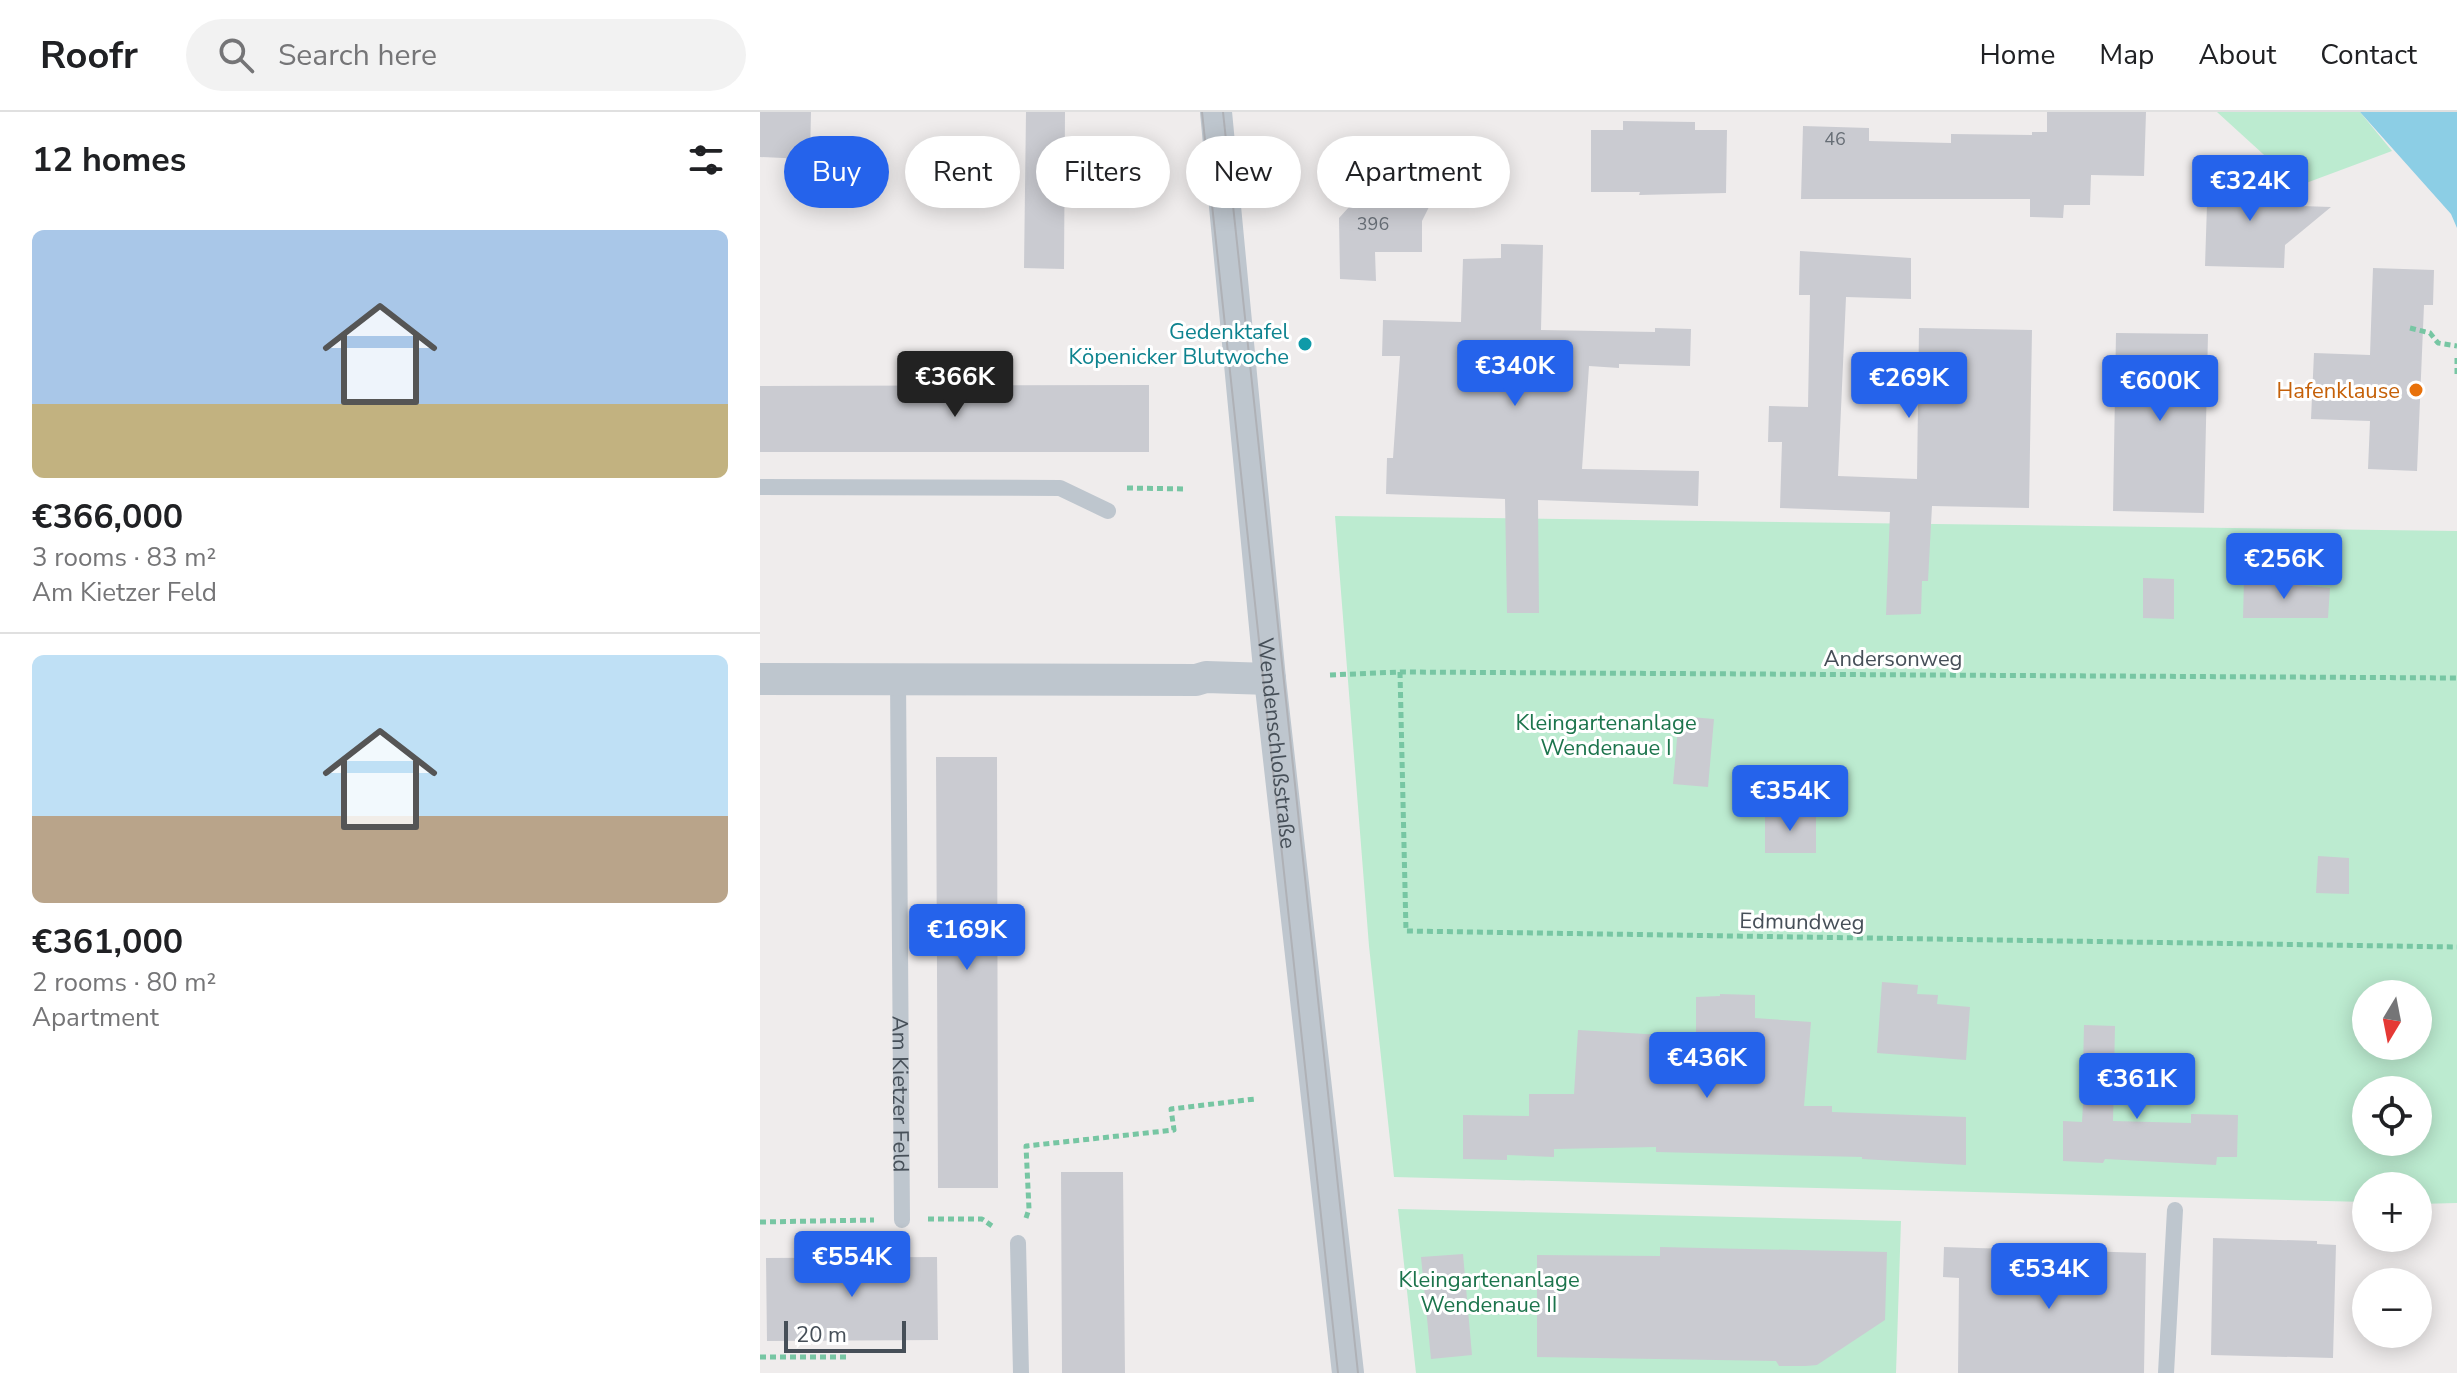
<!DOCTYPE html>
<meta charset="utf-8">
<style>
:root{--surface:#fff;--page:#f2f2f2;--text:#202124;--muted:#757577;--line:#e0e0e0;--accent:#2563eb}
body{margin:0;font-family:"Nunito Sans",sans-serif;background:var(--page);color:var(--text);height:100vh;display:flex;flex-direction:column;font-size:30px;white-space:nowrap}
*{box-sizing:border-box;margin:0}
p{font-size:26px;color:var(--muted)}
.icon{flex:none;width:44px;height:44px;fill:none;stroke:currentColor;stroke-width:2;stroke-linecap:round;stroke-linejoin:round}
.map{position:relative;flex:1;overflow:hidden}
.details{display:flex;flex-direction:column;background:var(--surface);width:760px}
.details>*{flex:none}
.banner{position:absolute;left:24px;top:24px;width:760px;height:72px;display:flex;gap:16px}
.needle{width:52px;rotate:190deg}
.buttons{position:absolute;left:1592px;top:868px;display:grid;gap:16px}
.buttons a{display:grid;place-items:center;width:80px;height:80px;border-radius:50%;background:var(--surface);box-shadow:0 4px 20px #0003;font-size:40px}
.scale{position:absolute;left:24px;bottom:20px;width:122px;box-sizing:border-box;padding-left:8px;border:4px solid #464f58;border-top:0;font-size:22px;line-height:28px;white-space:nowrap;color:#464f58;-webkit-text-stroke:6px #fff;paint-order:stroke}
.price{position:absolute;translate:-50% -68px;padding:0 18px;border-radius:8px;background:var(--accent);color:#fff;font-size:26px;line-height:52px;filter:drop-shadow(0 2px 4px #0008)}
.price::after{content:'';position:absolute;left:50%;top:48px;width:24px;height:18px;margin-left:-12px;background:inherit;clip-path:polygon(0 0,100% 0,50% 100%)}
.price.active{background:#222;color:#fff}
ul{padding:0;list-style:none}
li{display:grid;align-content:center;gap:16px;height:424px;padding:0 32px}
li+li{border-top:2px solid var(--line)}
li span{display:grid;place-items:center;height:248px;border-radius:12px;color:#555}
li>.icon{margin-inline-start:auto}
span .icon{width:144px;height:144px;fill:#fffc;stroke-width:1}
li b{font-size:34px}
h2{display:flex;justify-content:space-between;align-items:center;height:96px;padding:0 32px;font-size:34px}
.chip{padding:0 28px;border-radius:36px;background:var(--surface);box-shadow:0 4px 20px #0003;font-size:28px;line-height:72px}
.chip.active{background:var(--accent);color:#fff}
header{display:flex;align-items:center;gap:48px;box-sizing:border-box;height:112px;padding:0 40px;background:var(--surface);border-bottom:2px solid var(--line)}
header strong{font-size:38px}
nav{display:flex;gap:44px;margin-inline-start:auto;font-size:28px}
.search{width:560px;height:72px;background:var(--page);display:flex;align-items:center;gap:20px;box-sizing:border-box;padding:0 28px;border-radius:44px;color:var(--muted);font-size:30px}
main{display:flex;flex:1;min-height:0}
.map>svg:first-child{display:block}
.green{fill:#bcebd0;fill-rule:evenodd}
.water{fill:#8ccee5}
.building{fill:#cacbd1}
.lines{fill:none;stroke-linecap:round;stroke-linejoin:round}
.path{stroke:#77c6a3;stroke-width:5;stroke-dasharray:6 4;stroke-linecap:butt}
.service{stroke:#bec6ce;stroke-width:16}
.minor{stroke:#bec6ce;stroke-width:32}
.tram{stroke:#afb1b6;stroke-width:2}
.culture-dot{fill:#0f9aa8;stroke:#fff;stroke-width:3}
.food-dot{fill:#e8710a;stroke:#fff;stroke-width:3}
.labels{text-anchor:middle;stroke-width:6;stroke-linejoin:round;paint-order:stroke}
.number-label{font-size:18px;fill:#676e76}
.culture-label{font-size:22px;fill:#0d838f;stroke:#fff;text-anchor:end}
.food-label{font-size:22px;fill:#c56008;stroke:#fff;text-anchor:end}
.street-label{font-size:22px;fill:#464f58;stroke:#fff}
.park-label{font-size:22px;fill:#1c744c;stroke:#fff}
</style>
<header>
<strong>Roofr</strong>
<div class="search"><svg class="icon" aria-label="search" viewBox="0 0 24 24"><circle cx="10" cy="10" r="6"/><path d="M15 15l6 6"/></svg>Search here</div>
<nav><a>Home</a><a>Map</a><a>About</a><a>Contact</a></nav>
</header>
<main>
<section class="details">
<h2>12 homes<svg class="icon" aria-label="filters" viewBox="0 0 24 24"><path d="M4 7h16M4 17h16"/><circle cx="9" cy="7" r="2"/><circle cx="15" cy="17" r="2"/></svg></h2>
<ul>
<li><span style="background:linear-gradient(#a9c7e8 70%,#c2b280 0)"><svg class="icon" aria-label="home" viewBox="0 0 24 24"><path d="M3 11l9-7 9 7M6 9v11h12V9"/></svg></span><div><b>€366,000</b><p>3 rooms · 83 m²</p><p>Am Kietzer Feld</p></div></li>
<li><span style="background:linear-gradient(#bfe0f5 65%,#b9a48a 0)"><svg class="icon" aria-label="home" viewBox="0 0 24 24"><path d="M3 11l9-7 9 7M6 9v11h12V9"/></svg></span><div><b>€361,000</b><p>2 rooms · 80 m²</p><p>Apartment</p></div></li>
</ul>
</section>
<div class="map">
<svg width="1697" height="1261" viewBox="0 0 1697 1261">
<rect width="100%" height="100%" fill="#efecec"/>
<!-- green -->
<path class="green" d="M1457,0H1600L1632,39L1538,74Z
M575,404L1697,419V1091L1658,1092V1074H1606V1090L634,1065L609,834ZM1606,882H1658V934H1606ZM1606,978H1658V1030H1606Z
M638,1097L1141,1109L1136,1261H656Z"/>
<!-- water -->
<path class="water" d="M1600,0H1697V116L1691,102Z"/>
<!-- building -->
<path class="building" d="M0,0H51L50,46L94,50L92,87L42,83L45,47L0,45Z
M266,0H305L304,157L264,156Z
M1287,0H1386L1384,64L1331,63L1330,93H1304L1303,106L1270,105V87H1041L1043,14L1109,16V29L1191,31V22L1272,23V20H1287Z
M863,9L935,10V18H967L966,81L879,83L880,80H831V18H863Z
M1448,62L1511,64L1510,93L1571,95L1525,133L1524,156L1445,154Z
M588,71L651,72L671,91L662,109V140H615L616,169L580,167L579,106L589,95Z
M741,132L783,133L781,218L895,220V216L931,217L930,254L859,252V256L829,254L822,357L939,359L938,394L778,388L779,501H747L745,387L626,382L627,346H633L640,244H622L623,208L701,210L703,147L741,146Z
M1040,139L1151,146V187L1086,185L1078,364L1157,367L1159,216L1272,218L1269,396L1172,394L1168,469H1162L1161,502L1126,503L1130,400L1020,396L1022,330H1008L1009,294L1048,295L1050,183H1039Z
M1613,156L1674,158L1673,193H1664L1657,359L1608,357L1610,309L1551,307L1554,241L1610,243Z
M1356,221L1448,222L1444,401L1353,399Z
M389,273V340H0V274Z
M1383,466L1414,467V507L1383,506Z
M1484,467L1570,476L1568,506H1483Z
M919,604L954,607L948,675L913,672Z
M176,645H237L238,1076H178Z
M1005,701H1056V741H1005Z
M1558,744L1589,746V782L1556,781Z
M1122,870L1158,873L1157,882L1178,883L1177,892L1210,895L1206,948L1117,941Z
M960,882L995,883V906L1051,910L1044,994H1072V1000L1206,1005V1053L1102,1047V1045L896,1040V1035L794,1037V1045L747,1043V1048L703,1047V1003L769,1004V982H814L818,918L936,925V885L960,884Z
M1324,913L1355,914L1353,1009L1431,1011V1002L1478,1003L1477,1045H1457L1456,1053L1345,1047L1343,1051L1303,1049V1009L1322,1010L1325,957H1323Z
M301,1060H363L365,1261H302Z
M1453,1126L1557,1129V1132L1576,1133L1573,1246L1451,1243Z
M900,1135L1127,1140L1125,1208L1057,1253L1046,1254H1019L1016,1249L777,1245V1143L900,1144Z
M1184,1135L1386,1141L1384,1261H1198L1199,1166L1183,1165Z
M703,1142L712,1243L671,1247L661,1145Z
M177,1145L178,1228L7,1229L6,1146Z"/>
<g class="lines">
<!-- path -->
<path class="path" d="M1650,216L1670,221L1678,231L1697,234
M1697,246V264
M367,376L426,377
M640,560L646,819L1697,835
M570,563L640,560L1697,566
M266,1106L269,1097L266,1034L414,1018L411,997L495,987
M168,1107H222L235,1116
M0,1110L114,1108
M0,1245H90"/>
<!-- service -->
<g class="service">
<path d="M0,375L300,376L348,399"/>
<path id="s1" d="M138,566L142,1108"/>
<path d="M258,1131L261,1261"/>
<path d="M1406,1261L1415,1098"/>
</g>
<!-- minor -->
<g class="minor">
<path id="s2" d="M456,0L510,567L588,1261"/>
<path d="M0,567L436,568L446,565L510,567"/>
</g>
<!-- tram -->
<path class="tram" d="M442,0L578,1261
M463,0L598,1261"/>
</g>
<!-- markers -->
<circle class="culture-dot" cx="545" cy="232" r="8"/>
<circle class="food-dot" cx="1656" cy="278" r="8"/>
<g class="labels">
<!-- number labels -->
<g class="number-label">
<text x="1075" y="33">46</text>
<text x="613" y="118">396</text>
</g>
<!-- culture labels -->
<g class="culture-label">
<text x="529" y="227">Gedenktafel<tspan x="529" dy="25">Köpenicker Blutwoche</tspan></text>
</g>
<!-- food labels -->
<g class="food-label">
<text x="1640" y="286">Hafenklause</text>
</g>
<!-- street labels -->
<g class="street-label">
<text x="1133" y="554">Andersonweg</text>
<text dy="8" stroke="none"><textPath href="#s2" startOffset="634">Wendenschloßstraße</textPath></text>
<text transform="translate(1042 809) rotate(1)" y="8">Edmundweg</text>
<text dy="8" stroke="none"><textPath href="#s1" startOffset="416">Am Kietzer Feld</textPath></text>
</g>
<!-- park labels -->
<g class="park-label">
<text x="846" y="618">Kleingartenanlage<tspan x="846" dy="25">Wendenaue I</tspan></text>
<text x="729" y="1175">Kleingartenanlage<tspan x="729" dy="25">Wendenaue II</tspan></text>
</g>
</g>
</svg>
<div class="buttons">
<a><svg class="needle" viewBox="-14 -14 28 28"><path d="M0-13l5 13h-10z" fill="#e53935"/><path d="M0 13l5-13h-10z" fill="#757577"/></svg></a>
<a><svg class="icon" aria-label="locate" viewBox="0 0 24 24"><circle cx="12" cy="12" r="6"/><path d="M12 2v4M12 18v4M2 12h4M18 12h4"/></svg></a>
<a>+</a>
<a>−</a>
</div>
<div class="scale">20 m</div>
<b class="price" style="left:1490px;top:111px">€324K</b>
<b class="price" style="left:755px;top:296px">€340K</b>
<b class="price active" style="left:195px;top:307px">€366K</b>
<b class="price" style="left:1149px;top:308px">€269K</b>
<b class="price" style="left:1400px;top:311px">€600K</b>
<b class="price" style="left:1524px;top:489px">€256K</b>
<b class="price" style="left:1030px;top:721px">€354K</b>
<b class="price" style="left:207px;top:860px">€169K</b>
<b class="price" style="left:947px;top:988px">€436K</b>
<b class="price" style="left:1377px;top:1009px">€361K</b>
<b class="price" style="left:92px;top:1187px">€554K</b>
<b class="price" style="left:1289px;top:1199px">€534K</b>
<div class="banner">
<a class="chip active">Buy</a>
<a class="chip">Rent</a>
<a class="chip">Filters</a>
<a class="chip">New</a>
<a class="chip">Apartment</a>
</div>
</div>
</main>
